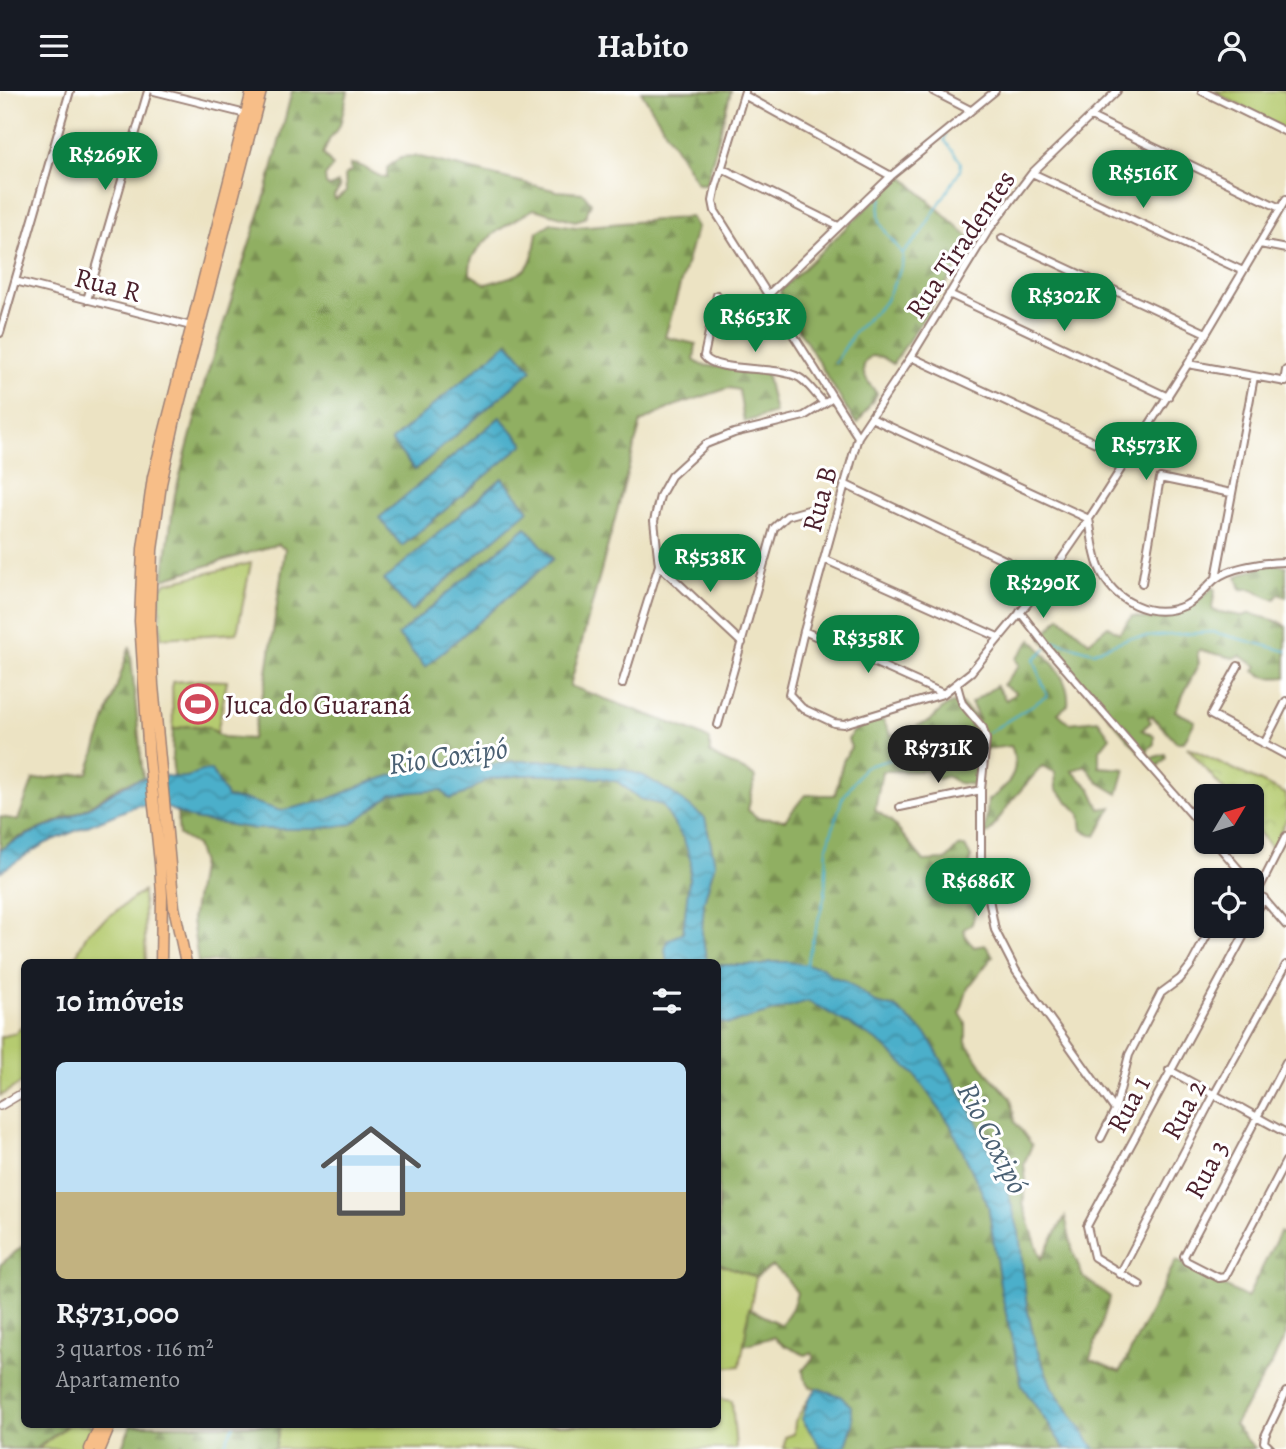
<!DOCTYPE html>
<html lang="pt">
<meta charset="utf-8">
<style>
:root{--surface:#171b24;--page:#20242c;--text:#f1f3f6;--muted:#9ea1a6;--accent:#0b8043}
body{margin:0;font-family:Alegreya,serif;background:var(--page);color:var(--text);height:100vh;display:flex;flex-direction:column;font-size:26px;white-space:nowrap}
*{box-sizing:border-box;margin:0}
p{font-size:23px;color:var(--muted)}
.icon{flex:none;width:38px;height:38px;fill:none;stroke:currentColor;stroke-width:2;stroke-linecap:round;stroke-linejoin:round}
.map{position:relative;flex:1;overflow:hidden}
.sheet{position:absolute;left:21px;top:868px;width:700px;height:469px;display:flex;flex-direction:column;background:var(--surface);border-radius:10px;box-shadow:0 2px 5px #0004}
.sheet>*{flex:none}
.needle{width:46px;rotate:52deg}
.buttons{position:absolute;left:1194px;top:693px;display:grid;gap:14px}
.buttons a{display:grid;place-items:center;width:70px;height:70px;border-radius:10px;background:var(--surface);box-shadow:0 2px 5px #0004;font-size:35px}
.price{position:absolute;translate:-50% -60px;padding:0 16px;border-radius:24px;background:var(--accent);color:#fff;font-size:23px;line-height:46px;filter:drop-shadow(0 2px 4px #0008)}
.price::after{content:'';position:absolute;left:50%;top:42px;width:21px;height:16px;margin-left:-10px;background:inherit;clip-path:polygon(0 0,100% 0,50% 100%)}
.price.current{background:#222;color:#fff}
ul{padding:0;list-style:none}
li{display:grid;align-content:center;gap:14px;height:371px;padding:0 35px}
li span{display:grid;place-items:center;height:217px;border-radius:10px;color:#555}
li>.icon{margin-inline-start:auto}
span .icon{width:126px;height:126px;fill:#fffc;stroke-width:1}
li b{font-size:30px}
h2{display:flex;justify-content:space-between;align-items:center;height:84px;padding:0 35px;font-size:30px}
header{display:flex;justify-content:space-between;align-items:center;height:91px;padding:0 35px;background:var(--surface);font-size:32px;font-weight:700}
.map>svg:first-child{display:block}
.grass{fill:#b5cb70;stroke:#80754e;stroke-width:2}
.forest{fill:url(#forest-firs);stroke:#6d6746;stroke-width:2}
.park{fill:url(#park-crowns);stroke:#80754e;stroke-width:2}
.water{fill:url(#water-waves);stroke:#4a677a;stroke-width:2}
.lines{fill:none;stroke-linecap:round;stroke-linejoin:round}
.stream{stroke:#4bafca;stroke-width:2}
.minor-casing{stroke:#9b8177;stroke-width:10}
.tertiary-casing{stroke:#9b8177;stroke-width:10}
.primary-casing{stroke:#9b8177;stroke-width:13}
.minor{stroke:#fff;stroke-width:6}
.tertiary{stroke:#fff;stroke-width:7}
.primary{stroke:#f7be88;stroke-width:10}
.labels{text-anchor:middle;stroke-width:6;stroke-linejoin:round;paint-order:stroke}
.street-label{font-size:28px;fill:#4a1f2b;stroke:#fff}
.poi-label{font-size:28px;fill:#4a1f2b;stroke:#fff;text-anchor:start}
.water-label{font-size:30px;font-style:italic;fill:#4a6073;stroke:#fff}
</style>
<header><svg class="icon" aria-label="menu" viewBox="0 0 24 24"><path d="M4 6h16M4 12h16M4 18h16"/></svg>Habito<svg class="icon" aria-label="person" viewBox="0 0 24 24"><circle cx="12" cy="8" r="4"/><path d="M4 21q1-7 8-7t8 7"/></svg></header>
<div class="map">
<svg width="1286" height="1358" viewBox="0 0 1286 1358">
<defs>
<pattern id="forest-firs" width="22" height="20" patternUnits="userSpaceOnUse" patternTransform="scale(1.75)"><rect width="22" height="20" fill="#90af62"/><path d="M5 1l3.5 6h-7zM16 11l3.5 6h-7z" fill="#788e51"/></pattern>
<pattern id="park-crowns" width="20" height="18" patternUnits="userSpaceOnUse" patternTransform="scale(1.75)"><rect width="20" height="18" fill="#b5cb70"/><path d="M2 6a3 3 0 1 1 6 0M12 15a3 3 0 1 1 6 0" fill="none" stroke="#9dae61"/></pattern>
<pattern id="water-waves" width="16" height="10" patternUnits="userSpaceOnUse" patternTransform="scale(1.75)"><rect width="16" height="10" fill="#4bafca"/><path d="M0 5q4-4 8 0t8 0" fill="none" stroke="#408ea4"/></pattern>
</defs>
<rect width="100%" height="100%" fill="#fff"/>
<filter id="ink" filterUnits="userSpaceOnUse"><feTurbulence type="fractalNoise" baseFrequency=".0143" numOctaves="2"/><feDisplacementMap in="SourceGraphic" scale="14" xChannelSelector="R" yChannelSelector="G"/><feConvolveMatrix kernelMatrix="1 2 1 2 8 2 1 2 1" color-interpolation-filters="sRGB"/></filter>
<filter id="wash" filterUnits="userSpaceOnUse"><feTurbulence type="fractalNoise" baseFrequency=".00686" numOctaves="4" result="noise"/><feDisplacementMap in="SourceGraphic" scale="28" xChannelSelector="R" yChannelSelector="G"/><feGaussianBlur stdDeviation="1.57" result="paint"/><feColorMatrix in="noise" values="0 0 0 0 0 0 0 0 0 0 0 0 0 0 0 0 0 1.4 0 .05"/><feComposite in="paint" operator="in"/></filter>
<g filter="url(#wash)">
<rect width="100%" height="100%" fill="#ece3c3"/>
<!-- grass -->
<path class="grass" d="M1216,0H1286V40L1215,1Z
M251,472L237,542L161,547L160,498L166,492Z
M198,589L227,590L217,642C204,632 189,634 173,639L172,591Z
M143,800L146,871H73L88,841Z
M24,933V990L0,1005V946L15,942Z
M718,1172L756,1186L740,1275L720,1277V1308L732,1310L736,1358H275L280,1334H718Z
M809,1307L802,1328L823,1358H784L785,1346L794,1343L795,1330Z
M68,1334H92L82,1358H38Z"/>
<!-- forest -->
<path class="forest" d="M292,0H348L340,34L329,49L323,63L333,75L325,85L326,93L330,96L338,92L340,97L334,105L335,109L346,101L345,84L351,80V73C366,73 374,86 387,87V77L401,66L416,65L557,100L583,102L591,112L585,127L575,130L534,118C513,130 484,145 472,167C470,171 470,178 470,183L486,193C526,181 531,185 537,141L551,132L576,136L691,126L697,136L665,246L696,253L694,269L701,274L766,281L775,322L744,331L739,299L729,297L674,315L641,331L570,595L692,640L710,649V662C724,673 741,675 755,686L748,719L758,727L785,729L805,704H835L843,670L851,656L848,648C856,633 867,632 883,629L891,645L930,630L943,617L952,612L961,613L980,630L971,612L996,595L1006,609L1016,602L1003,594L1019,575L1016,568L1032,548C1048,568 1071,587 1068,614L1058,622L1069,632L1098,629L1110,646L1099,660V676L1125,678L1118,703L1098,691L1085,674L1072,680L1091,698L1100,718L1112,716L1096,745L1082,739L1080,723L1056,698L1055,681L1042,675L1012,709L989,742L985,743L988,709C1009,696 1022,679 1011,655L987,658L983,641L985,659L977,694L958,692L947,685L938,688L928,680H882L875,719L891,730L924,770L946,769L958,756L965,755L971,766L969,778C981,793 977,815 972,833L964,838L966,847L974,856L985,854L993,865L968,897L960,922L966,932V951L987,982L1011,1007L1015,1031L1032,1054L1024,1073L1026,1091L1023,1113L1041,1168L1065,1126L1073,1161L1083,1186L1110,1206L1090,1268L1120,1281L1176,1169L1247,1207L1280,1141L1286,1144V1244L1273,1270L1234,1334L1255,1358H845L853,1333L817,1297L810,1296L804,1287L803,1279L814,1266L812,1262L805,1264L785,1255L774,1246L744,1254L749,1217L781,1234L792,1217L797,1202L784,1184L772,1175L756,1186L718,1172V872L198,871L192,829L201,770L196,754L179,744L172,666L173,639L186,635L208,636L223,646L252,648L266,589L285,458L278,453L163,488L175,403L206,287L266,102Z
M641,0H731L706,93H699L696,90Z
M901,84L974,151L893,273L882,266L871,265C855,278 868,290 877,303L858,332L853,328L784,214L780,200Z
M1276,473L1286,475V506L1279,503L1275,508C1259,506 1259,494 1241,499L1237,485L1263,475Z
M1213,496L1215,499L1212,517L1214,520L1243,525L1251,522C1261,528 1278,527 1286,536V586C1275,587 1264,588 1254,580L1257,575L1240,565L1233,567L1200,559L1197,561L1199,572L1175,620L1195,630L1184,651H1176L1152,625L1148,626L1151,631L1142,639L1154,645V653L1149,657L1147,662L1151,667L1165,663L1166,667L1157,676L1153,677L1041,547L1060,526L1089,551L1108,535L1119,542L1132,525C1168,534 1187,521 1213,496Z
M130,555L143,687L121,694L82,720L16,748L0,759V726L18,729L33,689L88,682Z
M24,1154V1334H67L36,1358H0V1174Z
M131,1334H280L275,1358H121Z"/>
<!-- park -->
<path class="park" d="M1187,656L1286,703V729L1273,758L1251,732V705H1229Z"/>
<!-- water -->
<path class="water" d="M508,251L532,279L415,379L391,350Z
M500,326L524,353L402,455L379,427Z
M502,387L529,419L411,520L384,489Z
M526,436L553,468L425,576L398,544Z
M513,670H555L623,678L644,685L672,702L705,727L715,772L704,811L702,842L706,867L711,871H667L665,859L667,850L683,841L691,771L684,749L662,714L640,708L618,691L601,687L555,684H523L489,688L464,703L450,708L441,699L392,703L352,733L315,738H255L193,728L165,716L138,714L44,753L0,781V759C26,741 55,735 83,720C110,705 121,691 154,685C165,683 177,688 186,686C198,684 195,679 211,679L228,707L251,710L281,720L329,708L370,691L418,677L475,676Z
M769,871H789L822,876L831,885L846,890L876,912L896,917L927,944L976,1029L1005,1091L1019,1141L1027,1216L1036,1256L1052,1296L1095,1358H1065L1022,1295L1001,1200L988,1114L950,1033L915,984L878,950L808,910L729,933L718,931V874H762Z
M817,1297L840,1305L851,1315L853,1333L845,1358L821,1357L802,1328L809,1307Z"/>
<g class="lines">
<!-- stream -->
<path class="stream" d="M882,107C872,133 888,142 902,162
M835,272L856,239L885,211L902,175L903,162L919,145L960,80L961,71L944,49L946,43
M1050,554L1055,550L1093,561L1129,547L1213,541L1286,560
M988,642L1047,605L1034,568L1046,558
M805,877L825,804L827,756L842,708L864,676L910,663L956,661L977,648
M222,1358L234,1334"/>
</g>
</g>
<g filter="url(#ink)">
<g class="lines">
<!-- minor casing -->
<g class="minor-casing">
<path id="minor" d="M154,0L246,23
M745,0L716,95L713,110L715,120L858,346
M933,0L970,19
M1117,0L1032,82L988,140L911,266L858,346L804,540L789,603L802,617L834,632L844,633L943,603L971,581L1047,489L1089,428L1188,273L1286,108
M1202,0L1286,41
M744,4L891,85
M1091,26L1280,117
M721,77L838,135
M1032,82L1243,180
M1002,147L1206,242
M1260,153L1286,158
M15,190L191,235
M949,203L1168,306
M717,204L704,265C716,283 775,273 800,287C808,292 816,304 823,311
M768,204L891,85L995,0
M87,209L148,0
M0,242L70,0
M911,266L1128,367
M1188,273L1286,291
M1284,291L1286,279
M871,327L1089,428
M844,393L1047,489
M1089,428C1092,444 1093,461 1099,476C1113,510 1151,530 1186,514C1198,508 1204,498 1214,489C1229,476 1266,471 1286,471
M824,468L998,546
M1216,487L1254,286
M1142,492L1160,387L1231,402
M1020,521L1050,560L1206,740
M804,540L942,602
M742,552L659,474L654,430L660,405L671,385L706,353L734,342L804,325L833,307
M1238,575L1211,624L1286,664
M622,593L659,474
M957,594L962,612L983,637L986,648L981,699V766L995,839L1016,880L1115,1019
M718,634L774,437L787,425L819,416
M1264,653L1286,610
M900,716L981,699
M1215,751L1248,789
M1251,793L1286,834
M1258,800L1286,745
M1251,831L1264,807
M1286,971L1184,1165L1186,1170L1219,1187L1225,1186L1286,1070
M1169,979L1235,1015
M1239,1016L1286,1042
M1101,1047L1115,1019L1129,964L1161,902L1180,888L1191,874L1212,835
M1120,1183L1214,1004L1286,874
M1140,1194L1094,1166L1087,1135L1249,835
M1271,1358L1264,1351L1265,1345L1286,1301"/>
</g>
<!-- tertiary casing -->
<g class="tertiary-casing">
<path id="tertiary" d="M0,1015L24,1001"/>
</g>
<!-- primary casing -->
<g class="primary-casing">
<path id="primary" d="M161,872L162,805L160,772L149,667L140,530L143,458L153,386L252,0
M186,872L174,816L153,594L150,531L152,459L161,393L175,328L261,0
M90,1358L100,1334
M100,1358L110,1334"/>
</g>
<!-- minor -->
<use href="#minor" class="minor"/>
<!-- tertiary -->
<use href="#tertiary" class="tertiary"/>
<!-- primary -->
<use href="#primary" class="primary"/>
</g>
</g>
<!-- icons -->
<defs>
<g id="stadium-ring" transform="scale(2.0125)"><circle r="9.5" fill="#fff" stroke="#d1495b" stroke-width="1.5"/><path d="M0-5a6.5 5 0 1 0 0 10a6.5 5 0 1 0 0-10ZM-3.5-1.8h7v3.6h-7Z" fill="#d1495b"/></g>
</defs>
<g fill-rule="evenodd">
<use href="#stadium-ring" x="198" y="613"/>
</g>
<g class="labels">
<!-- street labels -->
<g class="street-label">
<text transform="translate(960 153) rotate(-56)" y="10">Rua Tiradentes</text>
<text transform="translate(108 193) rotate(14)" y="10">Rua R</text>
<text transform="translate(819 408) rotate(-75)" y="10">Rua B</text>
<text transform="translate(1128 1013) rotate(-62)" y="10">Rua 1</text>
<text transform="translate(1183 1018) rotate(-62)" y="10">Rua 2</text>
<text transform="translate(1206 1078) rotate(-62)" y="10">Rua 3</text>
</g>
<!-- poi labels -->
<g class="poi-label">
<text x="225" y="623">Juca do Guaraná</text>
</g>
<!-- water labels -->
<g class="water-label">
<text transform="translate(448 665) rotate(-8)" y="10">Rio Coxipó</text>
<text transform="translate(993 1047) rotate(63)" y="10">Rio Coxipó</text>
</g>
</g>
</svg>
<div class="buttons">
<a><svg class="needle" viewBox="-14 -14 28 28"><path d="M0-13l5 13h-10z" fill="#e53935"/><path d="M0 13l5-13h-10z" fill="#9ea1a6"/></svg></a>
<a><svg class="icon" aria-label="locate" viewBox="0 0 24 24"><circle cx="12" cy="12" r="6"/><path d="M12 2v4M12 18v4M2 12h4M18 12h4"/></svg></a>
</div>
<b class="price" style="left:105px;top:101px">R$269K</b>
<b class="price" style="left:1143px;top:119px">R$516K</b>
<b class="price" style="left:1064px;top:242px">R$302K</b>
<b class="price" style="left:755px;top:263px">R$653K</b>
<b class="price" style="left:1146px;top:391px">R$573K</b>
<b class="price" style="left:710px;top:503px">R$538K</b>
<b class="price" style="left:1043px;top:529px">R$290K</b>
<b class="price" style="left:868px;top:584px">R$358K</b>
<b class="price current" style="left:938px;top:694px">R$731K</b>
<b class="price" style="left:978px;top:827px">R$686K</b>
<section class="sheet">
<h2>10 imóveis<svg class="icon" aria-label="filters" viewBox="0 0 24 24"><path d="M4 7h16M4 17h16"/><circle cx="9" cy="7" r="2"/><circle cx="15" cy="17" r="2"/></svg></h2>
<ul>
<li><span style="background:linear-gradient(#bfe0f5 60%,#c2b280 0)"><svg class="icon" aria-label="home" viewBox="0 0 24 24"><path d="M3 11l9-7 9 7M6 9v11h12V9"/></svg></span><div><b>R$731,000</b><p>3 quartos · 116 m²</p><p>Apartamento</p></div></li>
</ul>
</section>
</div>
